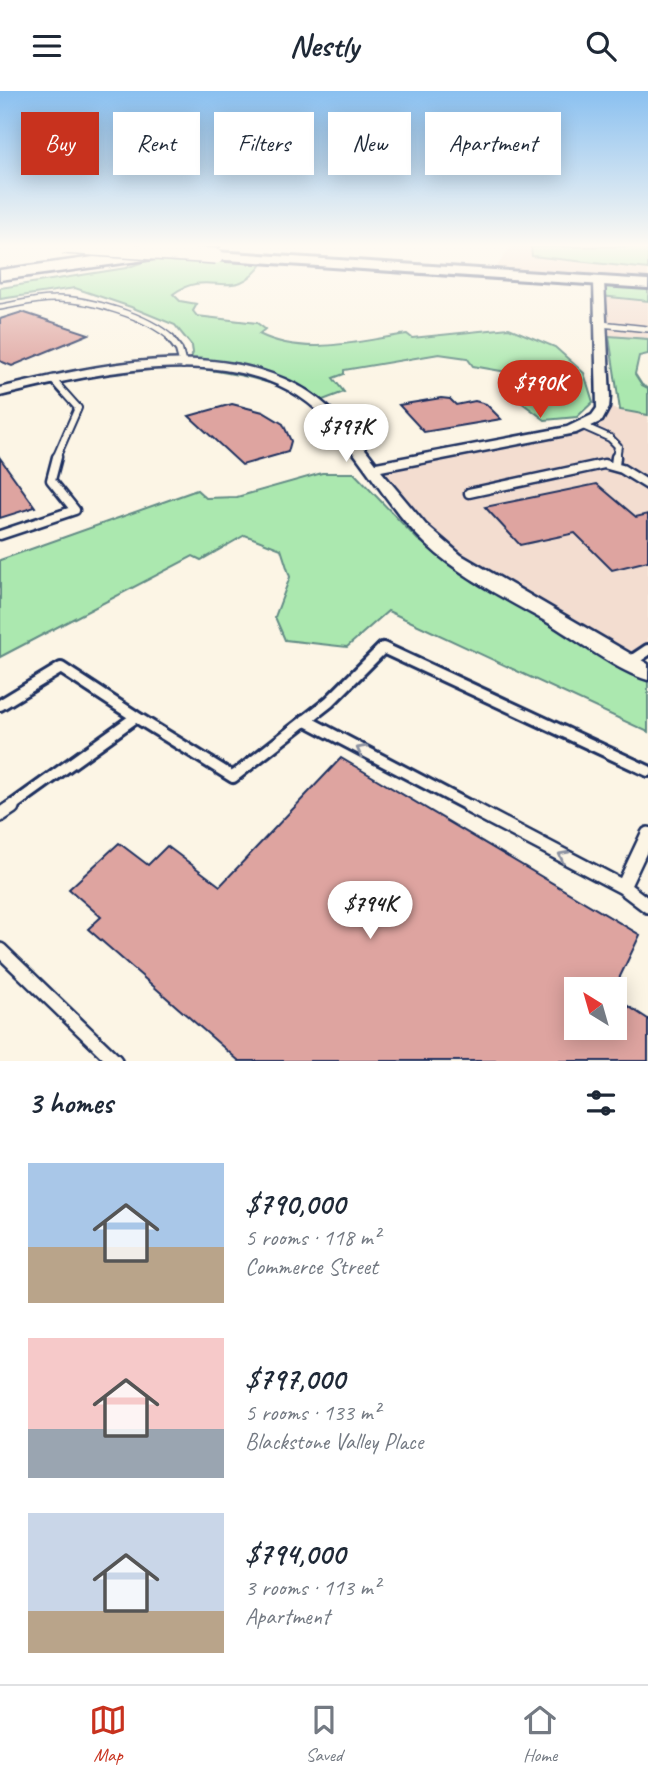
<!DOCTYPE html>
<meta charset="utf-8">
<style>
:root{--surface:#fff;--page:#f6f6f7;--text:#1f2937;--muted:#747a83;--line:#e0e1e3;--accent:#c8321e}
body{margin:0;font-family:Caveat,sans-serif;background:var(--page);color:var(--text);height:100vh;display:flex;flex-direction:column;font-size:26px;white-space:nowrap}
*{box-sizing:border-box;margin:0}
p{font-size:23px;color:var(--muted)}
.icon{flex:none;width:38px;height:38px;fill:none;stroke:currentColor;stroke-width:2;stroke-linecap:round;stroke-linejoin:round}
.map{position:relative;height:970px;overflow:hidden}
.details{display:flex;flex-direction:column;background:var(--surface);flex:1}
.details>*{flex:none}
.guide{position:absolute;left:21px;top:21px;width:607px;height:63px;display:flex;gap:14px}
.needle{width:46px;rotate:323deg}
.tools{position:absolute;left:564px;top:886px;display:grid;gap:14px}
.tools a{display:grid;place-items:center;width:63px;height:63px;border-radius:0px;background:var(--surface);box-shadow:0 4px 18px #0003;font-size:35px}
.price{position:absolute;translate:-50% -60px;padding:0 16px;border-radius:24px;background:#fff;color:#222;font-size:23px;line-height:46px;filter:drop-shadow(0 2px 4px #0008)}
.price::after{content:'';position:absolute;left:50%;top:42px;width:21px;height:16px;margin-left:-10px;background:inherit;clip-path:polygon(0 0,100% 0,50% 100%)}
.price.selected{background:var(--accent);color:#fff}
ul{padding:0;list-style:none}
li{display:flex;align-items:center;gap:21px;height:175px;padding:0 28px}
li span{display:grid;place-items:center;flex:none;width:196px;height:140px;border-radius:0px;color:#555}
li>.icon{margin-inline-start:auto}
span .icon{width:84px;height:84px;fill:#fffc;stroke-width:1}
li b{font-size:30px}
h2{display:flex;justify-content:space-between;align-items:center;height:84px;padding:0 28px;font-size:30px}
.pill{padding:0 24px;border-radius:0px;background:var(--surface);box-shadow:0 4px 18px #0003;font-size:24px;line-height:63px}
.pill.selected{background:var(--accent);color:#fff}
header{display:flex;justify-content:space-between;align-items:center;height:91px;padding:0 28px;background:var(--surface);font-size:32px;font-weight:700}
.dock{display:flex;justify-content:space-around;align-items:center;height:98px;border-top:2px solid var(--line);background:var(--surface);font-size:19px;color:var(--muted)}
.dock a{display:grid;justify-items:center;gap:4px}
.dock .selected{color:var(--accent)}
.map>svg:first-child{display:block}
.built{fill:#f3ddd0}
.green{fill:#abe8af;stroke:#638c86;stroke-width:2}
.building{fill:#dea4a0;stroke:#1b2f5e;stroke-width:2}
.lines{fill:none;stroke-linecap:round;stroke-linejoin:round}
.service-far4-casing{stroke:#1b2f5e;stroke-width:8}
.service-far3-casing{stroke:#1b2f5e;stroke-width:10}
.service-far2-casing{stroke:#1b2f5e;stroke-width:13}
.service-far1-casing{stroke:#1b2f5e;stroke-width:16}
.service-casing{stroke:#1b2f5e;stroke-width:18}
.minor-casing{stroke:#1b2f5e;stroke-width:5}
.secondary-casing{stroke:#1b2f5e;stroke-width:6}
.motorway-casing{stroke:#1b2f5e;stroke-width:5}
.service-far4{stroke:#fcf5e5;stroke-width:5}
.service-far3{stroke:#fcf5e5;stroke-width:6}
.service-far2{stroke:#fcf5e5;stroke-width:8}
.service-far1{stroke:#fcf5e5;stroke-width:10}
.service{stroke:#fcf5e5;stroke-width:13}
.minor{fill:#fcf5e5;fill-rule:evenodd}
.secondary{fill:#fcf5e5;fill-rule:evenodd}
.motorway{fill:#fcf5e5;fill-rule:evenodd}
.secondary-bridge-casing{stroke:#1b2f5e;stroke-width:18;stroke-linecap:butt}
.secondary-bridge{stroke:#fcf5e5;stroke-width:15}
.oneway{stroke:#8c92a2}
</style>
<header><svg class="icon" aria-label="menu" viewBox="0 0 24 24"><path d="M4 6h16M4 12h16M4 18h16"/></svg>Nestly<svg class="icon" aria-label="search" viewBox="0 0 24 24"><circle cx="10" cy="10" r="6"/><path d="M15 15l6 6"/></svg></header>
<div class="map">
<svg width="648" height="970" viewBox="0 0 648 970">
<rect width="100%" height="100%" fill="#fcf5e5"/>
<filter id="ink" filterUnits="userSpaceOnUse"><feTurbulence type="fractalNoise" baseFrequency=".0143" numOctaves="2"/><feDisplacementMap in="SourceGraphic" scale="14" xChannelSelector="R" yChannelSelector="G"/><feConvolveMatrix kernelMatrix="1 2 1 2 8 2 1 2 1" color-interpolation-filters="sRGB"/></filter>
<g filter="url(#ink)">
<!-- built -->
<path class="built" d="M511,155H648V188L495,178Z
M601,205L648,210V248L604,245Z
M604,316L648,324V585L437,454L374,380L587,337Z"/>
<!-- green -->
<path class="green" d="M648,155V178L532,165L531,156Z
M194,165L265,169C234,216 211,175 173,203L180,210L197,213L193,220L197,225L257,232L265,238L259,243C305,266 358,250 407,243L412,247L509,237L555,256L584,282L593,311L577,326L545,329L514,306L532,307L528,302L530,285L473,275L467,267L439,263L344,279V283L333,287L344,301L315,312C272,288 235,282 187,276L193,262L192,255L175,234L131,216L75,197L0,208V197L126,177L149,169Z
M604,191L648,194V210L601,205Z
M609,245L648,248V263L639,265L635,283L642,294L648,297V324L620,319Z
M322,382H354L418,449L648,585V641L388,520L347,556L285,549L275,526L290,486L281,458L245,444L201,469L193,465L0,566V469L197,399L206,407L237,406Z"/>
<!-- building -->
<path class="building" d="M22,221L89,243L12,275L0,270V228Z
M441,307L450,308L456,314L475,310L486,313L501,328L424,341L399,314Z
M232,313L263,321L283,333L291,350L288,361L242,374L189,325Z
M0,367L35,416L0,427Z
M597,393L636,426L648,423V470L612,479L575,442L520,454L485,416Z
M341,667L640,844L614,898H576V936H614V906L648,928V970H239L88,838L101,826L69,798L119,752L148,774L167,755L220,795Z"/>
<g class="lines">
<!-- service-far4 casing -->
<g class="service-far4-casing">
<path id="service-far4" d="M0,216C18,213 36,208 54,208C87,207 148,225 172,248
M601,233L648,238"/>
</g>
<!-- service-far3 casing -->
<g class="service-far3-casing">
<path id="service-far3" d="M170,247L179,259L183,274
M52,288L78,317L56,367
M583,335L610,347L618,355L616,367"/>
</g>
<!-- service-far2 casing -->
<g class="service-far2-casing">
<path id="service-far2" d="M615,374L616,366
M469,402L604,373L622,378L648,394
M0,444L75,419L51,389L57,366"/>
</g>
<!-- service-far1 casing -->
<g class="service-far1-casing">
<path id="service-far1" d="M630,571L648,559
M0,614L61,577L136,626L9,717
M136,626L233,686L329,611L383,557L648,680
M305,629L473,717"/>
</g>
<!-- service casing -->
<g class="service-casing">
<path id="service" d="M470,716L623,796L648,815
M0,724L12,716
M623,796L648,743
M0,859L115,970"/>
</g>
<!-- minor casing -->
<g class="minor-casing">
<path id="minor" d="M599,187L604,190L610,306L609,317L602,330L576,342L381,380L426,434L461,464L648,573V589C619,581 578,550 552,534C510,510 462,487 427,454C387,416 362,366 324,326C246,245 96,282 0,305V297C93,275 207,247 297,294C330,311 354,343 376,372L567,336L592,324L597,317L594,190Z"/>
</g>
<!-- secondary casing -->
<g class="secondary-casing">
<path id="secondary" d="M216,161L648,189V197L211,168V162Z"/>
</g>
<!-- motorway casing -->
<g class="motorway-casing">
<path id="motorway" d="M173,155H219L211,160L0,189V179Z"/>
</g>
<!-- service-far4 -->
<use href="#service-far4" class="service-far4"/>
<!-- service-far3 -->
<use href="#service-far3" class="service-far3"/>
<!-- service-far2 -->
<use href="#service-far2" class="service-far2"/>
<!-- service-far1 -->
<use href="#service-far1" class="service-far1"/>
<!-- service -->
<use href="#service" class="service"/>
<!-- minor -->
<use href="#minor" class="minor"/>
<!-- secondary -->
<use href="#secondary" class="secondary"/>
<!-- motorway -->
<use href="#motorway" class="motorway"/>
<!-- secondary-bridge casing -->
<g class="secondary-bridge-casing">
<path id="secondary-bridge" d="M63,155L216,165"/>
</g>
<!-- secondary-bridge -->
<use href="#secondary-bridge" class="secondary-bridge"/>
</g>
<!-- one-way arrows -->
<defs><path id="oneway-chevron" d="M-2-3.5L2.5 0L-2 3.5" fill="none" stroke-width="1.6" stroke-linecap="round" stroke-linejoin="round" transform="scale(1.75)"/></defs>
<g class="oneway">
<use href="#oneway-chevron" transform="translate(361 659) rotate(-152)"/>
<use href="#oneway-chevron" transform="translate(563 765) rotate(-152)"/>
</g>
</g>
<!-- sky -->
<linearGradient id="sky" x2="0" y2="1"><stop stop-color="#8ac0f0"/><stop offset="0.53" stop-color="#fefaf3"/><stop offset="1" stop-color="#fefaf3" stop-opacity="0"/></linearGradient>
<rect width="648" height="291" fill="url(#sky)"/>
</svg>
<div class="tools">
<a><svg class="needle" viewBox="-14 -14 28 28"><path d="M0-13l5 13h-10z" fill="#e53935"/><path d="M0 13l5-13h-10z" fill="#747a83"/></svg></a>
</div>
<b class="price selected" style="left:540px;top:329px">$790K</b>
<b class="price" style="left:346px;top:373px">$797K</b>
<b class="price" style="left:370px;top:850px">$794K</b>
<div class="guide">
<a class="pill selected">Buy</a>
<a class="pill">Rent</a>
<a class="pill">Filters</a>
<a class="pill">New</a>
<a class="pill">Apartment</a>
</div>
</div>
<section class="details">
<h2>3 homes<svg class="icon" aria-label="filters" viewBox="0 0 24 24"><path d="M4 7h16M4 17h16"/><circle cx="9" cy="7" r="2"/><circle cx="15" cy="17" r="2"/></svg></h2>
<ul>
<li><span style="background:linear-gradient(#a9c7e8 60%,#b9a48a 0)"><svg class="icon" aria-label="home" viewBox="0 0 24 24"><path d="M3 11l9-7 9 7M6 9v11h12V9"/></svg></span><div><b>$790,000</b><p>5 rooms · 118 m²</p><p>Commerce Street</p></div></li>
<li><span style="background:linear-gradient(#f6c9c9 65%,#9aa5b1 0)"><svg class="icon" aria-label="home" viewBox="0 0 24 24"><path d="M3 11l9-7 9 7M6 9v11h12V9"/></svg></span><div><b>$797,000</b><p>5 rooms · 133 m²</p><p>Blackstone Valley Place</p></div></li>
<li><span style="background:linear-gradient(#c9d6e8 70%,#b9a48a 0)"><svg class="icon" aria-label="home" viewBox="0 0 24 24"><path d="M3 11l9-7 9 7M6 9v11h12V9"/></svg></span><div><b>$794,000</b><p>3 rooms · 113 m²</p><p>Apartment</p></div></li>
</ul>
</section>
<nav class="dock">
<a class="selected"><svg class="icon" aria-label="map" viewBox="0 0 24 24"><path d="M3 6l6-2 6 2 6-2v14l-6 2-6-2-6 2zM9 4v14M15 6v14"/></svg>Map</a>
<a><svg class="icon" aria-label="saved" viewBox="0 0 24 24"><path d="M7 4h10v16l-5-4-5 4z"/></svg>Saved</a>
<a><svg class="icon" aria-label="home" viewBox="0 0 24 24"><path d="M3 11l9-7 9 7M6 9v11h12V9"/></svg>Home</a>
</nav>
